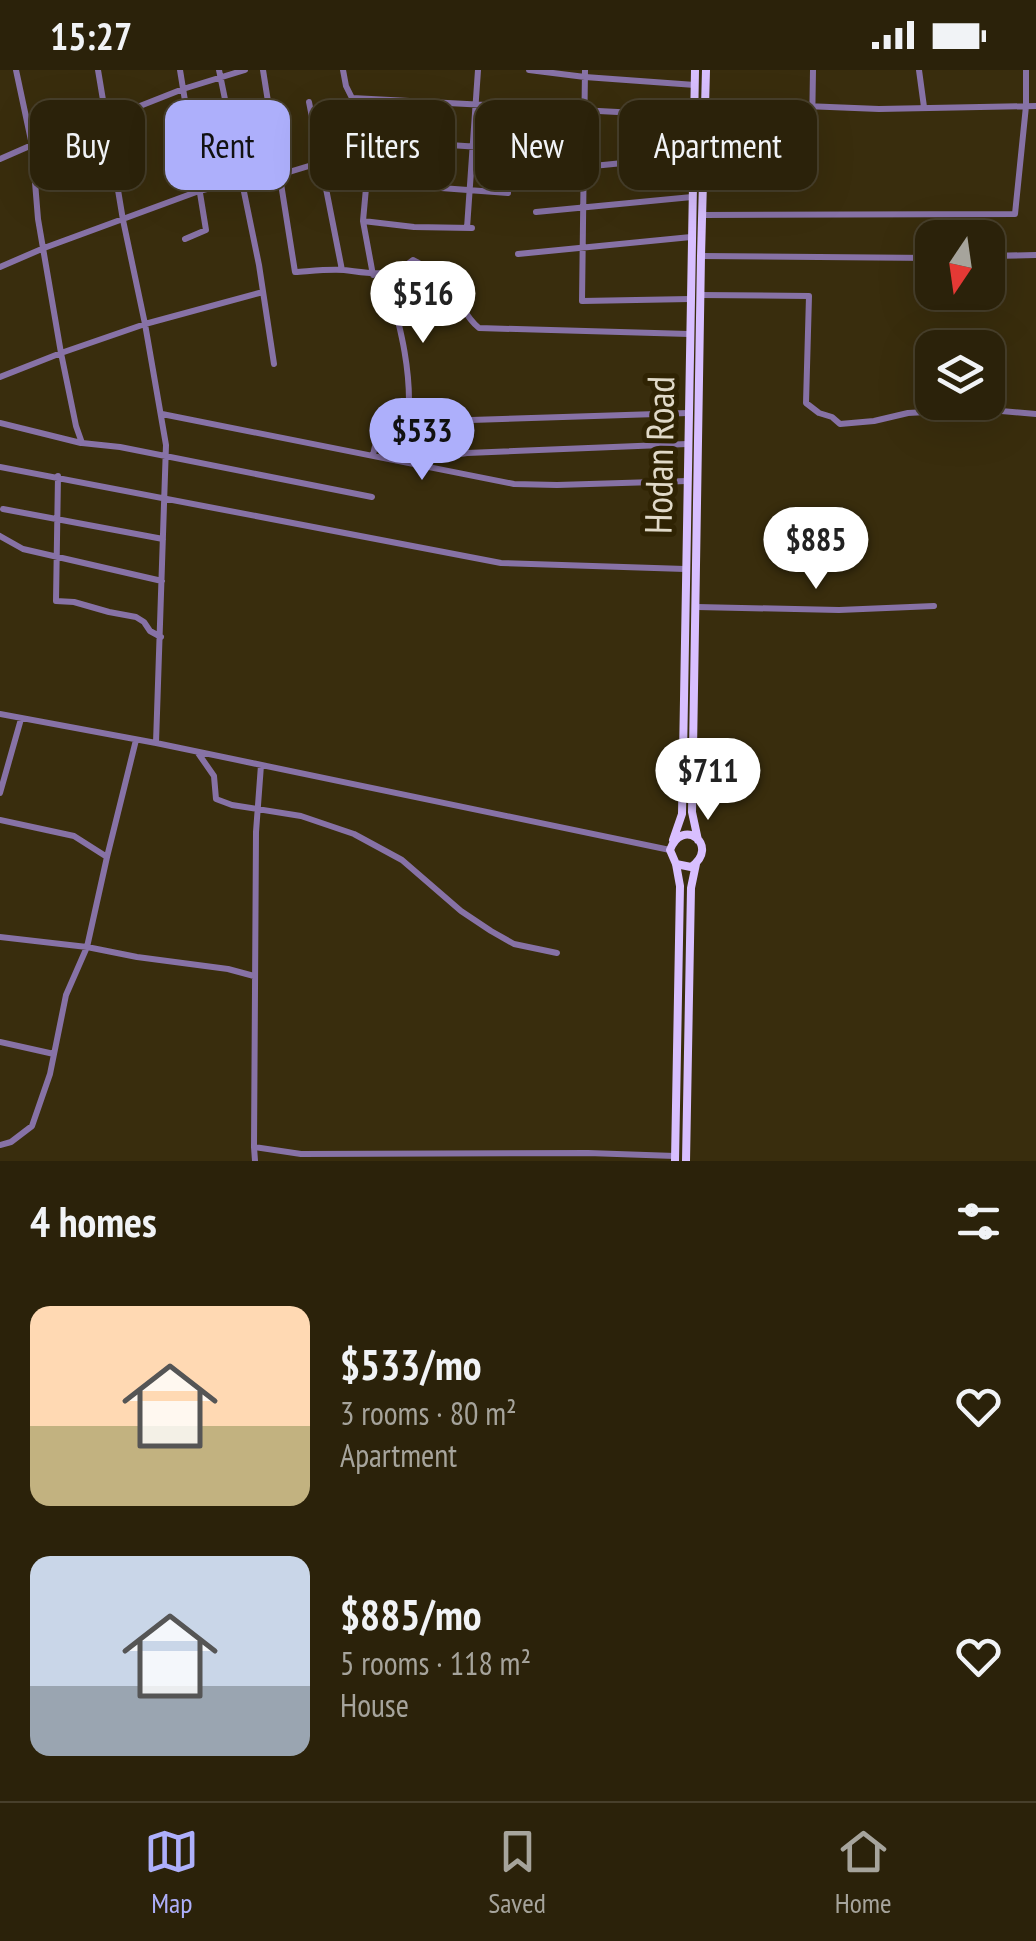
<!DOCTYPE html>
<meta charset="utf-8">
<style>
:root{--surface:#2b220a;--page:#372f18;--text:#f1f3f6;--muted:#a6a49c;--line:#473f2b;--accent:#adaffb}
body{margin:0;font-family:"PT Sans Narrow",sans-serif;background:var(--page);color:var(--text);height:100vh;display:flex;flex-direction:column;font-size:38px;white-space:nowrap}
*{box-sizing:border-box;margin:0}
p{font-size:32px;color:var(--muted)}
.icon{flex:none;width:55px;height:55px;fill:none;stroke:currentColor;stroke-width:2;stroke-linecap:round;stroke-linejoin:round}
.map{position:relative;height:1091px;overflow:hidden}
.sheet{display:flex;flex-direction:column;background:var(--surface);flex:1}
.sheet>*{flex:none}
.banner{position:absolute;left:30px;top:30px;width:978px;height:90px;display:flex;gap:20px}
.needle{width:65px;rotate:193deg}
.controls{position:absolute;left:915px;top:150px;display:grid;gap:20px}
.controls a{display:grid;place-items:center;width:90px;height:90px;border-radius:20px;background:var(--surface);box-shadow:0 10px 40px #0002,0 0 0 2px var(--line);font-size:50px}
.price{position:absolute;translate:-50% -85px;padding:0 22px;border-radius:35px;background:#fff;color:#222;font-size:32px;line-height:65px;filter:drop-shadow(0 2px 5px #0008)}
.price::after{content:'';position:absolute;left:50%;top:60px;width:30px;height:22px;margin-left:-15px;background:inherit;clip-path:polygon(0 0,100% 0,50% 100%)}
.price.active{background:var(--accent);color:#111}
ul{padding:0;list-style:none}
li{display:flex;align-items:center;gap:30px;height:250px;padding:0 30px}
li span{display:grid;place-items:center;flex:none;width:280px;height:200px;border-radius:20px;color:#555}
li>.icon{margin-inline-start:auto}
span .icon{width:120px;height:120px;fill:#fffc;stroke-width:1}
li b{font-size:42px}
h2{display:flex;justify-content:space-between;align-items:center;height:120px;padding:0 30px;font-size:42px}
.tag{padding:0 35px;border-radius:20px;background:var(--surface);box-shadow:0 10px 40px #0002,0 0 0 2px var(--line);font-size:35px;line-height:90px}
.tag.active{background:var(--accent);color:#111}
.status{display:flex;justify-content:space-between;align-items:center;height:70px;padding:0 50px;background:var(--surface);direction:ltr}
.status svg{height:28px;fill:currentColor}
.menu{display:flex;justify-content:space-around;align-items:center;height:140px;border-top:2px solid var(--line);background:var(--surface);font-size:28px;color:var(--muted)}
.menu a{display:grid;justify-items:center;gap:5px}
.menu .active{color:var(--accent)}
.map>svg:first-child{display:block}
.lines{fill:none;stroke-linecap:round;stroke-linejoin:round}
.minor{stroke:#8772a6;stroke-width:6}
.major{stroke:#d8bfff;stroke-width:8}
.labels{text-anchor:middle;stroke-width:10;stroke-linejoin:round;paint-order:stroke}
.street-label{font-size:38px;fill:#e0d9c8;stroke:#2f2303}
</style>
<div class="status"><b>15:27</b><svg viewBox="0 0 49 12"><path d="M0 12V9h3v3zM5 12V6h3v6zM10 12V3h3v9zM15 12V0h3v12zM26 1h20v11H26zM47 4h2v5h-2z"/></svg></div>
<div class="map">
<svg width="1036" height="1091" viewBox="0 0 1036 1091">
<rect width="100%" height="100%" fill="#392d0d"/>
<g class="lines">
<!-- minor -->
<path class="minor" d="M16,0L32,75L38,149L61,283L76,356L82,373L120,377L372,427
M98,0L123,150L145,254L263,222
M180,0L206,160L185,169
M219,0L259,195L274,294
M263,0L295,202C311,201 328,199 344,200C370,203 391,209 413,190C425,195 451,219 458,230C464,240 469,250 479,258L689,264
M343,0L346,16L352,28L359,69L366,118L363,151L373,205
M529,0L585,7L695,15
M585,0L582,231L690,229
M919,0L924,37
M352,28L694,46
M309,32L342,200
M706,32L879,39L1036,36
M717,61H812L813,0
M359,69L554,82
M0,89L32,75L107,49L183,19L245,0
M536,115L543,103L553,100L693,86
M366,118L374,113L508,123
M536,142L692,127
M703,145L1015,144L1026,36V0
M363,151L414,157L472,158
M467,158L478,0
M518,184L691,167
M701,186L932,188
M988,186L1036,185
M0,197L44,178L199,121L241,110L248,113H253L322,92L361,84
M386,204C399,253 413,301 408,352
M700,225L809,226L806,333L819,343L832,347L840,354L874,351L908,343L979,339L1036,344
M0,307L61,283L145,254L166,375L156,673
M162,344L514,414L557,415L687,411
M0,353L81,373
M373,385L379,359L388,350L408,352L688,343
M414,391L467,383L687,374
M0,397L501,493L685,499
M58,406L56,531L74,532L109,542L136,547L144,552L150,561L161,567
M3,439L163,469
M0,466L23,479L162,511
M697,537L839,540L934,536
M0,644L156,673L670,780
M198,683L214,706L216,729L232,735L301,746L354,764L402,790L461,841L491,861L514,874L557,883
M261,695L256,762L254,1077L301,1084L588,1083L675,1086
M0,723L21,649
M0,750L74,766L107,787
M0,867L87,877L137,887L228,899L254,906
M0,972L54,984
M0,1075L11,1072L32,1056L50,1004L66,925L87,877L107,787L136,670
M254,1077L255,1091"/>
<!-- major -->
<path class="major" d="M673,770L682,744L695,0
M698,770L692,742L701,186L706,0
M675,1091L680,816L676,794L670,780C682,746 721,776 691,797L676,794
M686,1091L691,818L696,794"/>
</g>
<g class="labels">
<!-- street labels -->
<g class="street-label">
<text transform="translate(660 385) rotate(-89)" y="13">Hodan Road</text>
</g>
</g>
</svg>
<div class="controls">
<a><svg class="needle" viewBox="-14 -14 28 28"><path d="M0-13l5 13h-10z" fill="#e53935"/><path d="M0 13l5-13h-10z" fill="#a6a49c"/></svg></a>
<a><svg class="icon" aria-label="layers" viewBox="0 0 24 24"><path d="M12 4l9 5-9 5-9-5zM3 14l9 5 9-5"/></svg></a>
</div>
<b class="price" style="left:423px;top:276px">$516</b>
<b class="price active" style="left:422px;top:413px">$533</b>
<b class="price" style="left:816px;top:522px">$885</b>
<b class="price" style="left:708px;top:753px">$711</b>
<div class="banner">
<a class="tag">Buy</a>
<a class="tag active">Rent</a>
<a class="tag">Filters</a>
<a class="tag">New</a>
<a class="tag">Apartment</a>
</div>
</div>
<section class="sheet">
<h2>4 homes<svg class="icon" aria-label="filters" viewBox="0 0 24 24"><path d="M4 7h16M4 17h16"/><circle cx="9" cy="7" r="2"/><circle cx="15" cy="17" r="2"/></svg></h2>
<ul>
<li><span style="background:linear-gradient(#ffd9b3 60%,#c2b280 0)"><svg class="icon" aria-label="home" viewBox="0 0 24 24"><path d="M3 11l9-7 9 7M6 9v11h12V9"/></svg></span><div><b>$533/mo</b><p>3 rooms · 80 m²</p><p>Apartment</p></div><svg class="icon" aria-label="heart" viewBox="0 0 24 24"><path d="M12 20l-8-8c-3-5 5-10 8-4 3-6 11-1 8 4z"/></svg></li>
<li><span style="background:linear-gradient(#c9d6e8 65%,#9aa5b1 0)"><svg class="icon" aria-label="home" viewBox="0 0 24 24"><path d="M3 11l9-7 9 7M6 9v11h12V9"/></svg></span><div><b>$885/mo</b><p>5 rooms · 118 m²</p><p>House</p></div><svg class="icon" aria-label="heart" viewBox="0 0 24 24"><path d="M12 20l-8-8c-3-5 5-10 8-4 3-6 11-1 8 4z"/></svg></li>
</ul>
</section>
<nav class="menu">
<a class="active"><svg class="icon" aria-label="map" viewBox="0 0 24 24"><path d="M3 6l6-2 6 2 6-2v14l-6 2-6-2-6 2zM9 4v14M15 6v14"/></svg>Map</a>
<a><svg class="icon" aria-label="saved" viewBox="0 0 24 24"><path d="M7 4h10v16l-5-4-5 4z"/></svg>Saved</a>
<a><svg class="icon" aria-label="home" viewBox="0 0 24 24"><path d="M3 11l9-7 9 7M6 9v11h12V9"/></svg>Home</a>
</nav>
